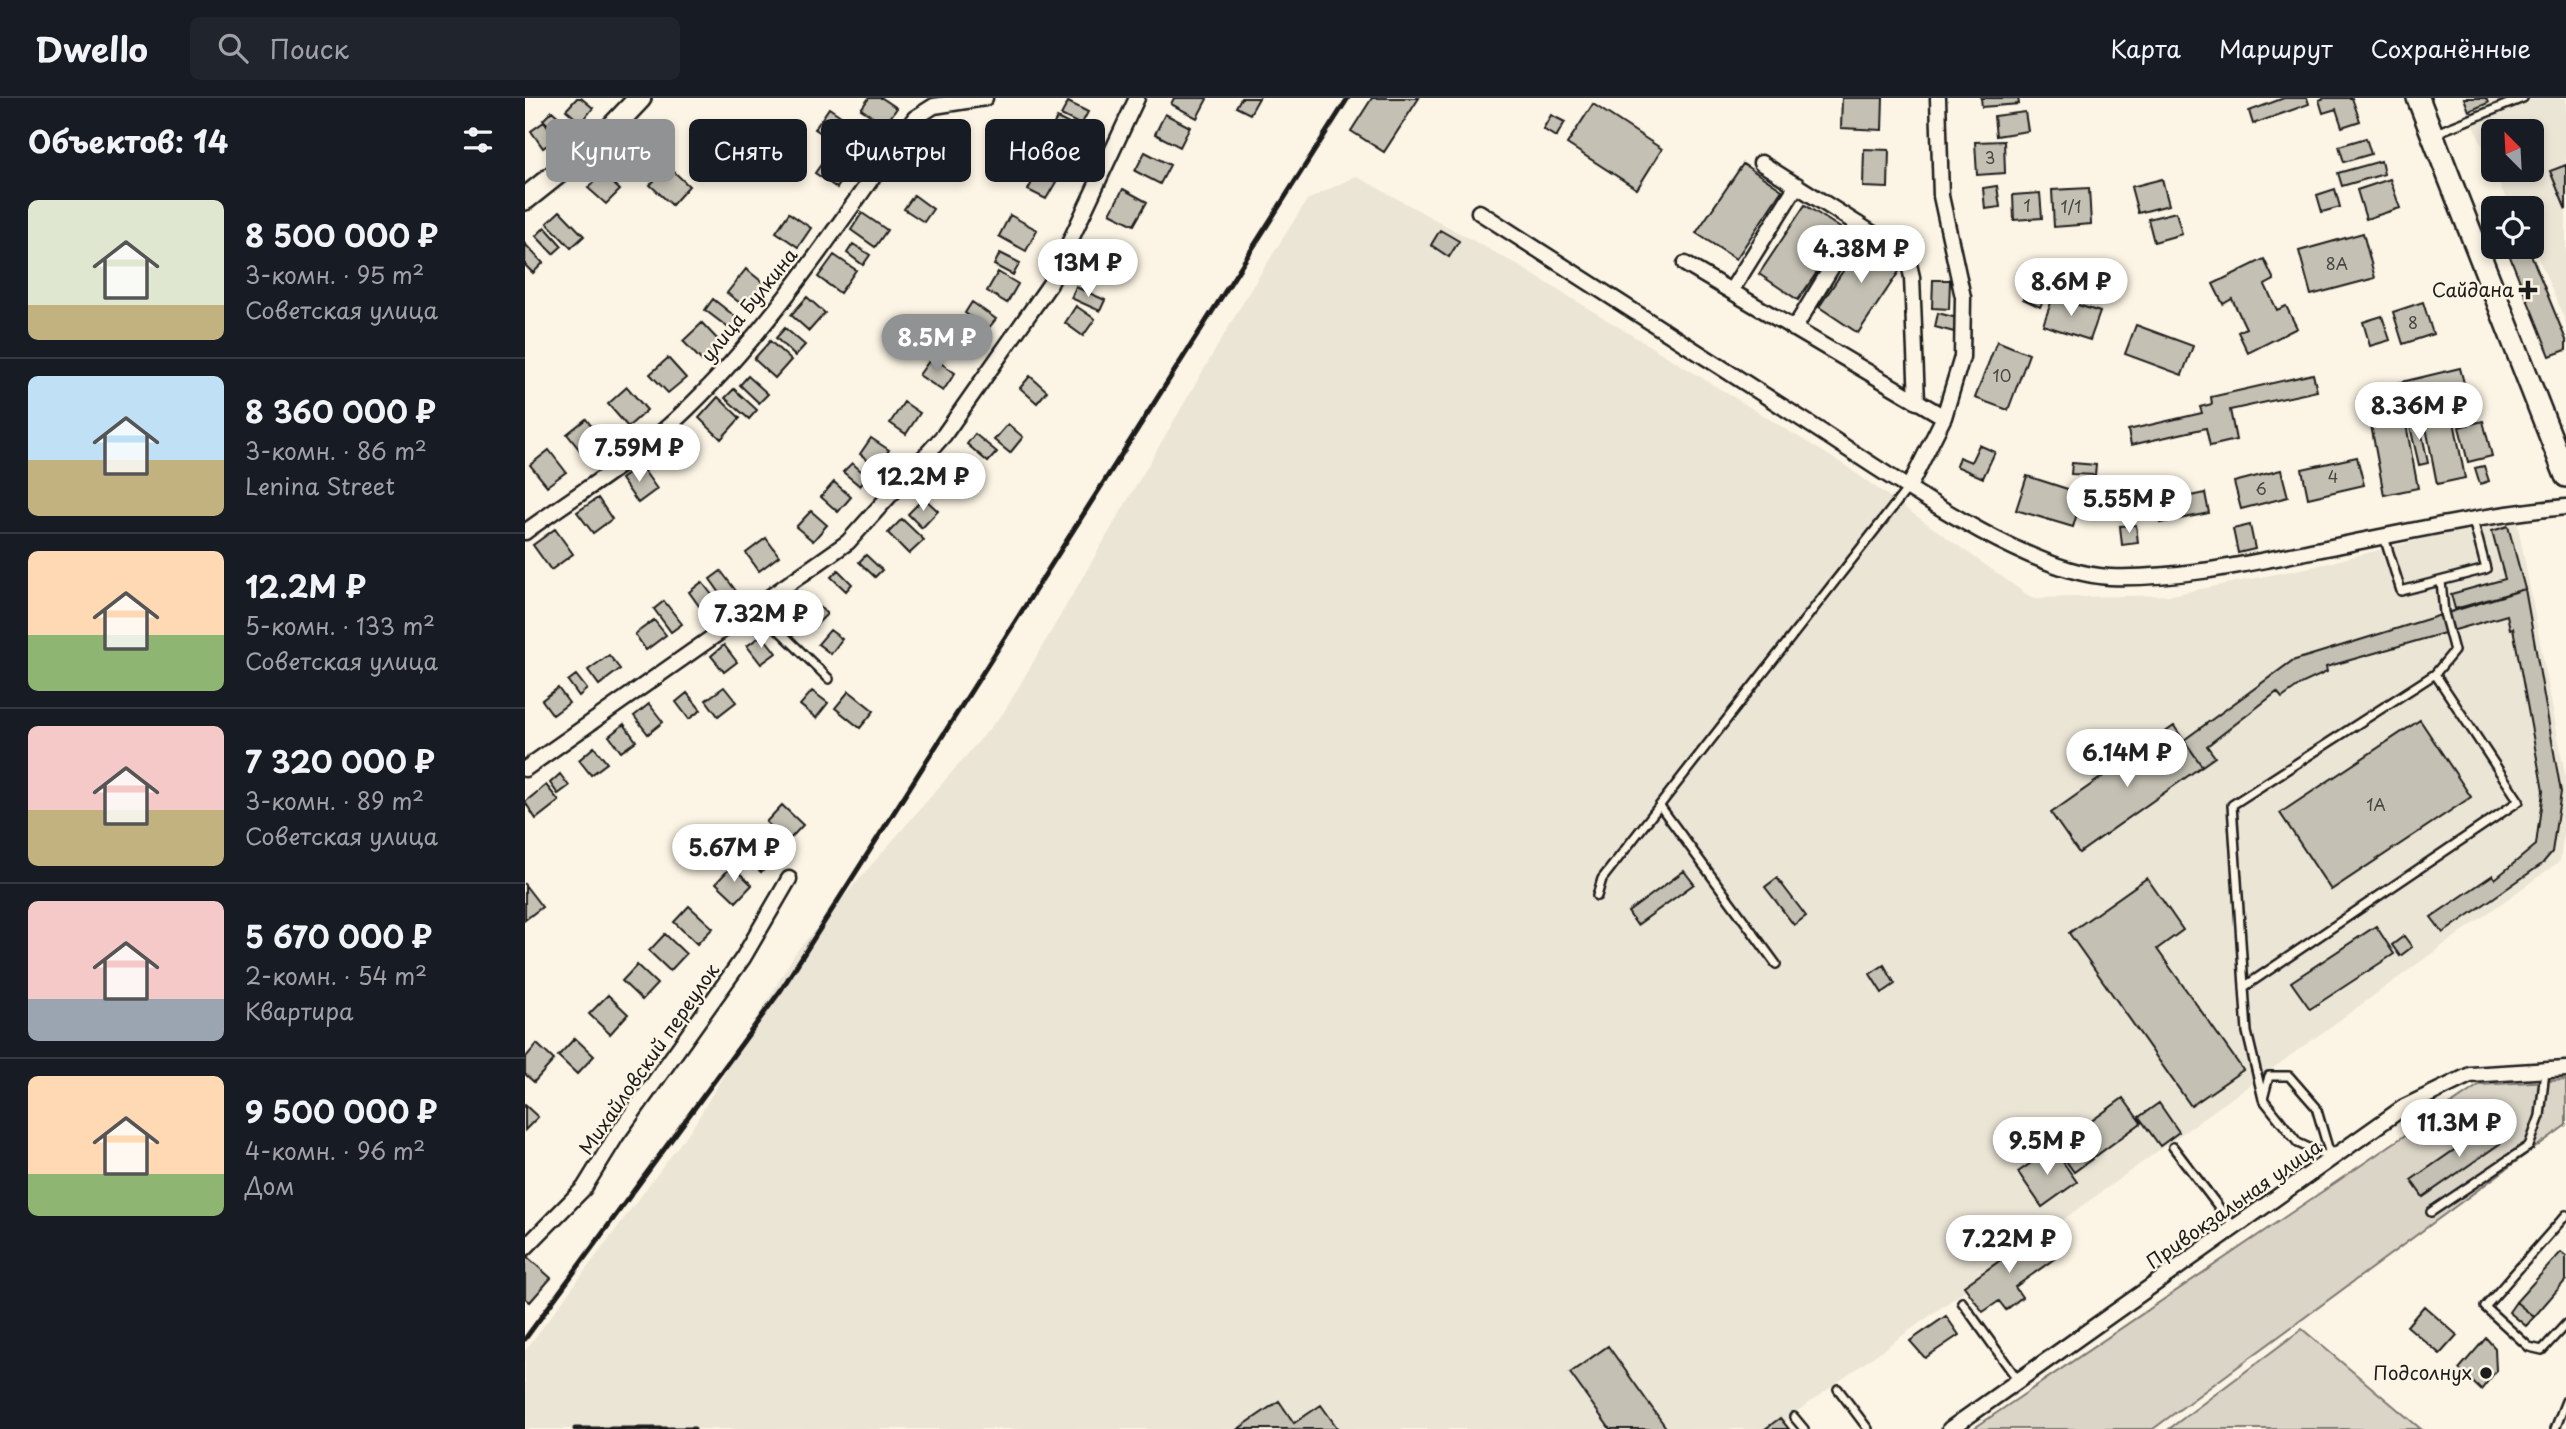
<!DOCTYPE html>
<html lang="ru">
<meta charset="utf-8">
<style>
:root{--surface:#171b24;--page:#20242c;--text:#f1f3f6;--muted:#9ea1a6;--line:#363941;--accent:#919294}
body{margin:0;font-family:"Playpen Sans",sans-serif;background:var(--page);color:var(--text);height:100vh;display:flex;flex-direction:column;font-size:26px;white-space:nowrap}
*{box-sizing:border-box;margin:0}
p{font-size:23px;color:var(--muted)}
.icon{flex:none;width:38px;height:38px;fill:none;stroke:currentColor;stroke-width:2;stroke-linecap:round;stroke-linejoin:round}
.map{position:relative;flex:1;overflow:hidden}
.sheet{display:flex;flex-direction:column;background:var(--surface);width:525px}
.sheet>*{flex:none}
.hud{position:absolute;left:21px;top:21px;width:665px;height:63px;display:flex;gap:14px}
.needle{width:46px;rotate:336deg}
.buttons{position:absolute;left:1956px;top:21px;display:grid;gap:14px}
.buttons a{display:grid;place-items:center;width:63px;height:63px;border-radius:10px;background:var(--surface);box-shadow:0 4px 10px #0003;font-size:35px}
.price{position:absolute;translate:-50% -60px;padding:0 16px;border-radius:24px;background:#fff;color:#222;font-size:23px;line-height:46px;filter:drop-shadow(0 2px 4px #0008)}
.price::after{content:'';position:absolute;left:50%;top:42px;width:21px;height:16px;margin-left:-10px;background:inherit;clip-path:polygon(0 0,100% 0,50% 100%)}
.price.active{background:var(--accent);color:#fff}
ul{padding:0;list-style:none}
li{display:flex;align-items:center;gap:21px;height:175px;padding:0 28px}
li+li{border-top:2px solid var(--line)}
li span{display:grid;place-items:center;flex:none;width:196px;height:140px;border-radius:10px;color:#555}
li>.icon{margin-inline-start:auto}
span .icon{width:84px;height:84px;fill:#fffc;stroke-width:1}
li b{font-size:30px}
h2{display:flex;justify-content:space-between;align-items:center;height:84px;padding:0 28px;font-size:30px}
.tag{padding:0 24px;border-radius:10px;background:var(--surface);box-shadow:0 4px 10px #0003;font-size:24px;line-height:63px}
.tag.active{background:var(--accent);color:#fff}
header{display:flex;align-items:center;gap:42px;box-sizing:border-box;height:98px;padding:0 35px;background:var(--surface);border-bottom:2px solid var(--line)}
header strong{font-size:33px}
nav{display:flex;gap:38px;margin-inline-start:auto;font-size:24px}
.search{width:490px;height:63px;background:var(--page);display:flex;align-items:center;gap:18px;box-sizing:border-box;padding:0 24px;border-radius:10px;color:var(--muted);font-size:26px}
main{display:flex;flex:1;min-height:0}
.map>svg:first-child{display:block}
.built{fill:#ebe5d6;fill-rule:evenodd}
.green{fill:#dbd5c8;stroke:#7c7872;stroke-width:2}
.building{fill:#c4c0b3;stroke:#1c1c1c;stroke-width:2}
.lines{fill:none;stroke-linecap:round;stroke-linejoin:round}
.service-casing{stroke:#1c1c1c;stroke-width:12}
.minor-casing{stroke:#1c1c1c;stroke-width:19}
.secondary-casing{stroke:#1c1c1c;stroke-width:26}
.service{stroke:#fcf5e5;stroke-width:7}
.minor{stroke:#fcf5e5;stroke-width:14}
.secondary{stroke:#fcf5e5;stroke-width:21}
.rail{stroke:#1c1c1c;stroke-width:5}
.poi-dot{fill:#1c1c1c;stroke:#fcf5e5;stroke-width:2.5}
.labels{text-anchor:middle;stroke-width:5;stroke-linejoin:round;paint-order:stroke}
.number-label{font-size:16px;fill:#464542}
.poi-label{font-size:19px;fill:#1c1c1c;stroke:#fcf5e5;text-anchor:end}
.street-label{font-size:19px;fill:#1c1c1c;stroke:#fcf5e5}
</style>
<header>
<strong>Dwello</strong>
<div class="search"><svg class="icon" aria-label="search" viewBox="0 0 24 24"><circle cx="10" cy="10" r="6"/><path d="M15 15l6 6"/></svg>Поиск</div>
<nav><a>Карта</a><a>Маршрут</a><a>Сохранённые</a></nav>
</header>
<main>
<section class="sheet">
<h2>Объектов: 14<svg class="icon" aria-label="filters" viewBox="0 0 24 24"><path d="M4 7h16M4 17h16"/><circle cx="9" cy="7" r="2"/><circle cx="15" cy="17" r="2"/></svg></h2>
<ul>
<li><span style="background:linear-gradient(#dfe7d0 75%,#c2b280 0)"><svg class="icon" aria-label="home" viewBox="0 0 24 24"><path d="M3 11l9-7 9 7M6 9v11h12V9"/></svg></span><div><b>8 500 000 ₽</b><p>3-комн. · 95 m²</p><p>Советская улица</p></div></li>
<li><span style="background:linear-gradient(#bfe0f5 60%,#c2b280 0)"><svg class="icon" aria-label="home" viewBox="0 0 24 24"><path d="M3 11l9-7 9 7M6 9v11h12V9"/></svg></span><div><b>8 360 000 ₽</b><p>3-комн. · 86 m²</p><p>Lenina Street</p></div></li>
<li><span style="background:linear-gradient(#ffd9b3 60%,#8fb573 0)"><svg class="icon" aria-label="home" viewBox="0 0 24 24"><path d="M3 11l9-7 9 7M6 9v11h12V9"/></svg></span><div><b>12.2M ₽</b><p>5-комн. · 133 m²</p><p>Советская улица</p></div></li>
<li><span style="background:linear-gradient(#f6c9c9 60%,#c2b280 0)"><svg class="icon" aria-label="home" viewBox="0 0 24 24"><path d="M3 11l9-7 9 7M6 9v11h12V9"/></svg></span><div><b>7 320 000 ₽</b><p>3-комн. · 89 m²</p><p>Советская улица</p></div></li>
<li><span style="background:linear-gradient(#f6c9c9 70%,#9aa5b1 0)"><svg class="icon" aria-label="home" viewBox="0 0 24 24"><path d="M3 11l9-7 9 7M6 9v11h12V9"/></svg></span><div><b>5 670 000 ₽</b><p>2-комн. · 54 m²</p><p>Квартира</p></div></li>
<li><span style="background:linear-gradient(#ffd9b3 70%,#8fb573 0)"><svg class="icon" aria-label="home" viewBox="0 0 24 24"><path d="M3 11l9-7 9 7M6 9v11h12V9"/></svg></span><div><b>9 500 000 ₽</b><p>4-комн. · 96 m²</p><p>Дом</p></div></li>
</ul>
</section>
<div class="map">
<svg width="2041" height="1331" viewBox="0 0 2041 1331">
<rect width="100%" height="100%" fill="#fcf5e5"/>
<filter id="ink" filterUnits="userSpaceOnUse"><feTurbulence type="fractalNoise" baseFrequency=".0143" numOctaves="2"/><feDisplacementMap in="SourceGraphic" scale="14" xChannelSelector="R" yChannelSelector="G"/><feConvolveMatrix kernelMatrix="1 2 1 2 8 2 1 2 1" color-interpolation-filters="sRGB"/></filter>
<g filter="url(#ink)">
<!-- built -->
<path class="built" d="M1936,0H2041V225L2007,145V110H1985ZM1969,33H2007V72H1969Z
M831,78L989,165L1318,366L1507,500L1646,497L1791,468L1991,417L2041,681V717L2035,763L1248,1331H0V1253L169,1027L271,854L479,614L724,194L782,102Z"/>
<!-- green -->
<path class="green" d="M2041,982V1027L1628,1331H1448L1954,987Z
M1777,1231L1896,1331H1644Z"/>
<!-- building -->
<path class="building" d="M52,0H56L68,10L56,25L41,12Z
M344,0H357L372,10L360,27L336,11Z
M649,0H681L682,1L672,20L646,6Z
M716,0H734L725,16L711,9Z
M847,0H894L859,54L826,33Z
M1317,0H1358L1357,32L1316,30Z
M1456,0H1493L1494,6L1457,9Z
M1759,0H1782L1784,6L1728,26L1724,13Z
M1800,0H1827L1835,23L1817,29L1811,11L1798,15L1794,2Z
M1939,0H1961L1963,5L1944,13Z
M543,4L563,14L556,27L536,17Z
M1068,6L1137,51L1112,91L1042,46Z
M304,10L326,25L311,45L290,31Z
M27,13L45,29L37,38L18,22Z
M1500,14L1503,33L1471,38L1469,18Z
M640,16L665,29L655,49L630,36Z
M1026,17L1040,24L1031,39L1018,31Z
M532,20L552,30L538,57L518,46Z
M19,24L31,41L18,50L6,33Z
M401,27L427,45L414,64L387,46Z
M112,39L131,55L112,78L92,61Z
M1841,40L1846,56L1819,64L1814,48Z
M1479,43L1480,75L1452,77L1450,44Z
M1339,51L1364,52L1363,90L1338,89Z
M305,54L326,69L312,90L290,75Z
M620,54L645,67L635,86L610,73Z
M509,55L528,65L523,75L504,65Z
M1856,63L1859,76L1817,88L1813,75Z
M1218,66L1257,92L1211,161L1171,135Z
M2041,67V112L2025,73Z
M143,68L164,88L147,107L125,87Z
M512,74L531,84L521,101L503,92Z
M77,75L95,92L81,106L63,90Z
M1637,81L1644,107L1613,115L1606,89Z
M1865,81L1875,110L1841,121L1832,92Z
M1472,88L1475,109L1460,111L1458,90Z
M1564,90L1566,126L1529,129L1527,92Z
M598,91L622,104L609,127L585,115Z
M1810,91L1815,109L1797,114L1792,97Z
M1515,95L1517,120L1489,122L1488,97Z
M389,97L408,111L399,124L379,111Z
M1280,107L1320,133L1273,202L1234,176Z
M35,113L59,138L46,150L22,125Z
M1651,114L1657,136L1629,144L1623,121Z
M264,115L286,130L273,149L251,134Z
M337,115L362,132L350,149L326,132Z
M485,117L512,132L501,153L474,138Z
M20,129L37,148L28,156L11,138Z
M915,132L934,143L924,159L906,147Z
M1838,135L1850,180L1786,197L1774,153Z
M1340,140L1379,166L1333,235L1294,209Z
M0,146L18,165L8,175L0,167Z
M328,146L345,157L338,167L322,155Z
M571,147L591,155L584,173L564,164Z
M2003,149L2041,242V252L2025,258L1984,156Z
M475,155L495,165L488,177L469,167Z
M309,157L331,172L315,195L293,179Z
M1739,161L1749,182L1740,187L1752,212L1761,208L1772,230L1723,255L1713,234L1721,230L1707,201L1698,206L1688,186Z
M221,171L241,187L223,211L202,195Z
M1511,172L1538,184L1531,199L1522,195L1515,209L1498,201Z
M473,174L493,186L482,205L462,193Z
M1408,182H1425L1424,211L1407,210Z
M551,189L580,202L575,213L546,200Z
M282,199L300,215L284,233L266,217Z
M1528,199L1575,214L1565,242L1518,227Z
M188,201L217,224L209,234L180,212Z
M447,204L471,221L463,231L440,215Z
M1898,204L1908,236L1878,246L1868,214Z
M551,208L570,221L558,238L540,225Z
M1413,215L1432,220L1429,234L1410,229Z
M1857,218L1865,242L1845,248L1838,224Z
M441,221L461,235L450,252L429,238Z
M177,225L196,245L177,263L158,243Z
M1611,227L1668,248L1657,277L1600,256Z
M260,230L280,247L270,258L251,240Z
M245,243L266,262L250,280L229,261Z
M1472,243L1504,256L1483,312L1450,300Z
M407,259L430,275L418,293L394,277Z
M143,260L161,280L143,295L125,276Z
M1935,270L1943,300L1867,316L1860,288Z
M1788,276L1792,293L1705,312L1711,342L1685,348L1681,330L1606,347L1603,332L1677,315L1675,309L1687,306L1686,299Z
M223,278L243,296L234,305L215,287Z
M505,278L522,293L512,305L495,290Z
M102,289L122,312L103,329L83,306Z
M209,291L232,312L224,321L200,300Z
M193,299L215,320L196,341L174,320Z
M379,304L395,315L381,336L365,325Z
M1928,318L1940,380L1912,386L1900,324Z
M61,321L81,347L62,361L42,336Z
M1880,321L1893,390L1859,397L1846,327Z
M1894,322L1903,365L1894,367L1884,324Z
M1958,323L1967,358L1943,364L1934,329Z
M483,326L498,339L485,355L469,342Z
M159,335L172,354L153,368L139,350Z
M450,336L472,354L463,364L442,346Z
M346,340L364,352L352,369L335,356Z
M1454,347L1470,354L1458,380L1431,368L1434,359L1446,364Z
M24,352L41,374L22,388L5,367Z
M1832,359L1839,387L1783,400L1777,371Z
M433,362L449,375L439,386L423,373Z
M327,365L343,379L335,388L318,374Z
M1547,365L1571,367L1570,377L1546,376Z
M115,367L132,391L113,405L96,381Z
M1959,368L1964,383L1955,386L1950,370Z
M1756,372L1763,399L1716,411L1709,384Z
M1502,378L1558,396L1548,429L1491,412Z
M309,384L326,399L313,414L296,399Z
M1680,395L1684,415L1635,425L1631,405Z
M73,400L87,421L68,435L52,414Z
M399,400L413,413L397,430L383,416Z
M286,413L302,427L288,443L271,429Z
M377,421L399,442L384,456L363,435Z
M1611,427L1613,445L1597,447L1595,428Z
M1725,427L1730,451L1713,455L1708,431Z
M1983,428L2000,491L1930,511L1926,496L1980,481L1967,433Z
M30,431L48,456L26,472L8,447Z
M241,440L254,458L234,473L221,455Z
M341,457L357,472L350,479L334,464Z
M313,472L327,486L321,493L306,479Z
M196,473L211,493L200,502L185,481Z
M177,484L191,502L177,512L164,494Z
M2000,491L2036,694L2027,754L2017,766L1918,835L1906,819L1968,777L1970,781L2011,747L2018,693L1988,530L1985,531L1982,517L1801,569L1802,574L1778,585L1757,600L1752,594L1682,648L1690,659L1677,668L1659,642L1767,563Z
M283,498L302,516L289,529L270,512Z
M139,503L157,526L146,534L129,511Z
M129,522L141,537L121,552L110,536Z
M305,532L317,541L306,556L293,546Z
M237,537L251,555L236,566L222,548Z
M199,547L212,564L199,574L186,558Z
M84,557L95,571L74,587L63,572Z
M51,577L62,591L54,598L43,583Z
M199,589L211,604L193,618L181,602Z
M33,590L44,605L28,617L17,602Z
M287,593L303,605L291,620L275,607Z
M324,593L349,613L335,630L310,610Z
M162,595L176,612L164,621L151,604Z
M124,606L138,624L123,636L109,618Z
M1895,622L1946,699L1806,792L1755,715Z
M99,626L111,643L96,654L84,638Z
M1649,628L1677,668L1554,755L1526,715Z
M69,649L82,665L66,677L54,662Z
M35,676L44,688L33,696L25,685Z
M21,687L34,703L11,721L0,704Z
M257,707L278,727L262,744L241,724Z
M240,731L260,749L236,774L217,756Z
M207,768L227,787L211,804L191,785Z
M1159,773L1169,786L1112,827L1103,814Z
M1252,780L1281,818L1269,827L1240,789Z
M1622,780L1658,832L1632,851L1718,972L1666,1008L1544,835Z
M0,787L17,809L0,822Z
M164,808L188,830L172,846L149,824Z
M1851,828L1869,856L1785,911L1766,884Z
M140,836L161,856L145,873L124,853Z
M1879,838L1887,849L1875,858L1867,847Z
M112,867L132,886L117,902L97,883Z
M1359,867L1370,886L1357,895L1345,876Z
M83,897L103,916L85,936L64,916Z
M50,940L69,958L52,976L33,958Z
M12,946L29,962L9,984L0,976V960Z
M1598,1000L1616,1025L1549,1074L1531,1049Z
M1634,1005L1654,1034L1635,1048L1614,1019Z
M0,1007L13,1019L0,1032Z
M1971,1023L1983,1040L1898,1099L1886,1082Z
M1528,1050L1552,1084L1517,1109L1493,1074Z
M1511,1137L1529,1161L1490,1189L1497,1199L1481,1212L1474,1203L1458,1214L1439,1188Z
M2036,1154L2041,1158V1182L2009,1219L1991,1204Z
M0,1157L26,1180L5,1204L0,1200Z
M1991,1204L2009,1219L2001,1228L1984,1214Z
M1899,1208L1932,1237L1915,1256L1882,1228Z
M1421,1218L1434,1237L1400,1260L1385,1243Z
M1961,1240L1970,1250L1971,1273L1956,1292L1934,1271Z
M1083,1248L1142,1331H1085L1045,1275Z
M754,1303L769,1325L796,1307L813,1331H713Z
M1255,1320L1264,1331H1240Z"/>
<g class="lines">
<!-- service casing -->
<g class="service-casing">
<path id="service" d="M1911,35L1998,0
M1859,439L1876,493L1961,471L1948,422
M230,509L304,581
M1910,576L1929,553L1919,515L1916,483
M1135,708L1251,866
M1072,798L1077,781L1383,390
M1719,889L1994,703L1910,576L1707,707L1722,934L1738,1001L1773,1045L1806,1060L1791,1009L1764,978H1744L1738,1001
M1648,1049L1709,1129
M1906,1114L2004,1048L2015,1018L2020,973
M2041,1117L1960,1209L2004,1249L2017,1252L2041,1226
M1437,1204L1493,1282
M1313,1291L1343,1331
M1269,1319L1279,1331
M2030,1331L2041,1303"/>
</g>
<!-- minor casing -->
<g class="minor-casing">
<path id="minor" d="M1236,65L1377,154L1383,162L1387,179L1392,304
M954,114C1060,182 1166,250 1272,318C1349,366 1496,475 1585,479C1651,481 1716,467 1781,454C1867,437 1953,417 2041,409
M1160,166L1419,319
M1206,193L1272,87
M1269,231L1333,126
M1384,389L1419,319L1437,259L1438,199L1416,98L1413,0
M0,434C45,401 95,371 137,334C238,246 312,126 390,20L409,8L460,0
M0,671L323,444L419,337L525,186L612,0
M0,1150L59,1090L91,1038L218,860L264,781
M1425,1331L1879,1009L1945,977L2041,971"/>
</g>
<!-- secondary casing -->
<g class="secondary-casing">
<path id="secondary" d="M1893,0L2041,378
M0,101L79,38L115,0"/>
</g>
<!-- service -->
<use href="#service" class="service"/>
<!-- minor -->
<use href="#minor" class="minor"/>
<!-- secondary -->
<use href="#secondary" class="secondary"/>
<!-- rail -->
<path class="rail" d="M0,1241L256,892L823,0
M50,1331H169"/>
</g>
</g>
<!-- markers -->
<g class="poi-dot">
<path d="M1999.5 181.5h7v7h7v7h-7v7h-7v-7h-7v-7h7z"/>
<circle cx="1961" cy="1275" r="7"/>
</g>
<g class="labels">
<!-- number labels -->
<g class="number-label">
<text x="1465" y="66">3</text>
<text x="1502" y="114">1</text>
<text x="1546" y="115">1/1</text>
<text x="1812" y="172">8А</text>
<text x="1888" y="231">8</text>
<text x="1477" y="284">10</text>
<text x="1808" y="385">4</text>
<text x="1736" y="397">6</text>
<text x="1851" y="713">1А</text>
</g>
<!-- poi labels -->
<g class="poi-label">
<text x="1989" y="199">Сайдана</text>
<text x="1947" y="1282">Подсолнух</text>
</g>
<!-- street labels -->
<g class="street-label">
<text transform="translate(224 207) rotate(-51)" y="7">улица Булкина</text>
<text transform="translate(124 961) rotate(-55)" y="7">Михайловский переулок</text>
<text transform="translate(1709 1106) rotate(-35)" y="7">Привокзальная улица</text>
</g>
</g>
</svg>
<div class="buttons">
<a><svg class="needle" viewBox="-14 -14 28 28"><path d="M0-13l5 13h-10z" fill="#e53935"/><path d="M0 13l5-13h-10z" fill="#9ea1a6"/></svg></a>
<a><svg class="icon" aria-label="locate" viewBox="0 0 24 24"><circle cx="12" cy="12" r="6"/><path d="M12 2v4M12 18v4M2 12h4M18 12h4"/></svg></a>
</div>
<b class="price" style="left:1336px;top:187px">4.38M ₽</b>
<b class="price" style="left:563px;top:201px">13M ₽</b>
<b class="price" style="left:1546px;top:220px">8.6M ₽</b>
<b class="price active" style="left:412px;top:276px">8.5M ₽</b>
<b class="price" style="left:1894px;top:344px">8.36M ₽</b>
<b class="price" style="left:114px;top:386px">7.59M ₽</b>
<b class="price" style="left:398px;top:415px">12.2M ₽</b>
<b class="price" style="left:1604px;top:437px">5.55M ₽</b>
<b class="price" style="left:236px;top:552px">7.32M ₽</b>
<b class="price" style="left:1602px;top:691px">6.14M ₽</b>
<b class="price" style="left:209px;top:786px">5.67M ₽</b>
<b class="price" style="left:1934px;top:1061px">11.3M ₽</b>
<b class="price" style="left:1522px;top:1079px">9.5M ₽</b>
<b class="price" style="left:1484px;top:1177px">7.22M ₽</b>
<div class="hud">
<a class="tag active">Купить</a>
<a class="tag">Снять</a>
<a class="tag">Фильтры</a>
<a class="tag">Новое</a>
</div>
</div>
</main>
